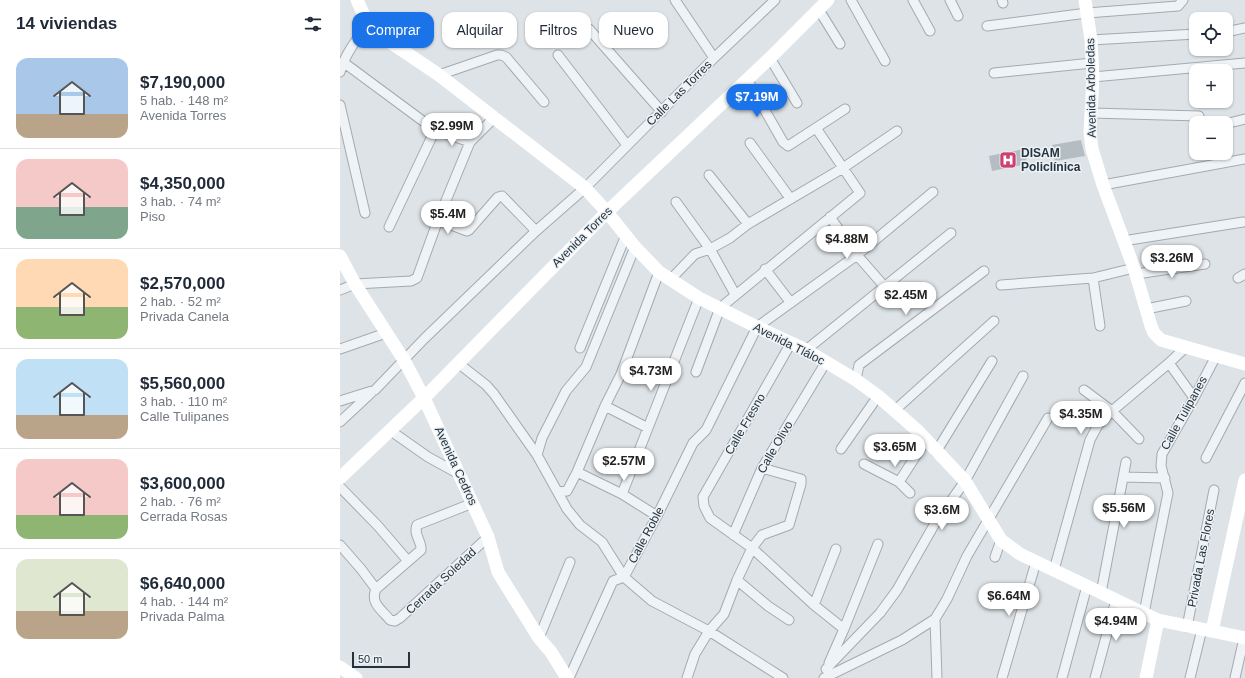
<!DOCTYPE html>
<html lang="es">
<meta charset="utf-8">
<style>
:root{--surface:#fff;--page:#f2f2f3;--text:#1f2937;--muted:#747a83;--line:#e0e1e3;--accent:#1a73e8}
body{margin:0;font-family:Helvetica,sans-serif;background:var(--page);color:var(--text);height:100vh;display:flex;flex-direction:column;font-size:15px;white-space:nowrap}
*{box-sizing:border-box;margin:0}
p{font-size:13px;color:var(--muted)}
.icon{flex:none;width:22px;height:22px;fill:none;stroke:currentColor;stroke-width:2;stroke-linecap:round;stroke-linejoin:round}
.map{position:relative;flex:1;overflow:hidden}
.sheet{display:flex;flex-direction:column;background:var(--surface);width:340px}
.sheet>*{flex:none}
.top-card{position:absolute;left:12px;top:12px;width:380px;height:36px;display:flex;gap:8px}
.controls{position:absolute;left:849px;top:12px;display:grid;gap:8px}
.controls a{display:grid;place-items:center;width:44px;height:44px;border-radius:8px;background:var(--surface);box-shadow:0 1px 3px #0004;font-size:20px}
.scale{position:absolute;left:12px;bottom:10px;width:58px;box-sizing:border-box;padding-left:4px;border:2px solid #26333e;border-top:0;font-size:11px;line-height:14px;white-space:nowrap;color:#26333e;-webkit-text-stroke:3px #ecf2f5;paint-order:stroke}
.price{position:absolute;translate:-50% -34px;padding:0 9px;border-radius:14px;background:#fff;color:#222;font-size:13px;line-height:26px;filter:drop-shadow(0 1px 2px #0008)}
.price::after{content:'';position:absolute;left:50%;top:24px;width:12px;height:9px;margin-left:-6px;background:inherit;clip-path:polygon(0 0,100% 0,50% 100%)}
.price.selected{background:var(--accent);color:#fff}
ul{padding:0;list-style:none}
li{display:flex;align-items:center;gap:12px;height:100px;padding:0 16px}
li+li{border-top:1px solid var(--line)}
li span{display:grid;place-items:center;flex:none;width:112px;height:80px;border-radius:12px;color:#555}
li>.icon{margin-inline-start:auto}
span .icon{width:48px;height:48px;fill:#fffc;stroke-width:1}
li b{font-size:17px}
h2{display:flex;justify-content:space-between;align-items:center;height:48px;padding:0 16px;font-size:17px}
.tag{padding:0 14px;border-radius:12px;background:var(--surface);box-shadow:0 1px 3px #0004;font-size:14px;line-height:36px}
.tag.selected{background:var(--accent);color:#fff}
main{display:flex;flex:1;min-height:0}
.map>svg:first-child{display:block}
.building{fill:#b4bdc4}
.lines{fill:none;stroke-linecap:round;stroke-linejoin:round}
.minor-casing{stroke:#a2abb1;stroke-width:11}
.minor{stroke:#f0f3f6;stroke-width:9}
.secondary{stroke:#fff;stroke-width:13}
.labels{text-anchor:middle;stroke-width:3;stroke-linejoin:round;paint-order:stroke}
.street-label{font-size:12px;fill:#26333e;stroke:#ecf2f5}
.poi-label{font-size:12px;font-weight:bold;fill:#26333e;stroke:#ecf2f5;text-anchor:start}
</style>
<main>
<section class="sheet">
<h2>14 viviendas<svg class="icon" aria-label="filters" viewBox="0 0 24 24"><path d="M4 7h16M4 17h16"/><circle cx="9" cy="7" r="2"/><circle cx="15" cy="17" r="2"/></svg></h2>
<ul>
<li><span style="background:linear-gradient(#a9c7e8 70%,#b9a48a 0)"><svg class="icon" aria-label="home" viewBox="0 0 24 24"><path d="M3 11l9-7 9 7M6 9v11h12V9"/></svg></span><div><b>$7,190,000</b><p>5 hab. · 148 m²</p><p>Avenida Torres</p></div></li>
<li><span style="background:linear-gradient(#f6c9c9 60%,#7fa58c 0)"><svg class="icon" aria-label="home" viewBox="0 0 24 24"><path d="M3 11l9-7 9 7M6 9v11h12V9"/></svg></span><div><b>$4,350,000</b><p>3 hab. · 74 m²</p><p>Piso</p></div></li>
<li><span style="background:linear-gradient(#ffd9b3 60%,#8fb573 0)"><svg class="icon" aria-label="home" viewBox="0 0 24 24"><path d="M3 11l9-7 9 7M6 9v11h12V9"/></svg></span><div><b>$2,570,000</b><p>2 hab. · 52 m²</p><p>Privada Canela</p></div></li>
<li><span style="background:linear-gradient(#bfe0f5 70%,#b9a48a 0)"><svg class="icon" aria-label="home" viewBox="0 0 24 24"><path d="M3 11l9-7 9 7M6 9v11h12V9"/></svg></span><div><b>$5,560,000</b><p>3 hab. · 110 m²</p><p>Calle Tulipanes</p></div></li>
<li><span style="background:linear-gradient(#f6c9c9 70%,#8fb573 0)"><svg class="icon" aria-label="home" viewBox="0 0 24 24"><path d="M3 11l9-7 9 7M6 9v11h12V9"/></svg></span><div><b>$3,600,000</b><p>2 hab. · 76 m²</p><p>Cerrada Rosas</p></div></li>
<li><span style="background:linear-gradient(#dfe7d0 65%,#b9a48a 0)"><svg class="icon" aria-label="home" viewBox="0 0 24 24"><path d="M3 11l9-7 9 7M6 9v11h12V9"/></svg></span><div><b>$6,640,000</b><p>4 hab. · 144 m²</p><p>Privada Palma</p></div></li>
</ul>
</section>
<div class="map">
<svg width="905" height="678" viewBox="0 0 905 678">
<rect width="100%" height="100%" fill="#dde3e7"/>
<!-- building -->
<path class="building" d="M741,140L745,156L715,161L712,145Z
M684,149L687,164L652,171L649,156Z"/>
<g class="lines">
<!-- minor casing -->
<g class="minor-casing">
<path id="minor" d="M335,0L374,58
M511,0L545,61
M573,0L590,31
M610,0L618,16
M662,0L663,3
M479,10L500,44
M647,26L747,13L838,6L843,0
M249,29L322,112
M886,32L905,28
M751,40L856,34
M218,55L287,145
M430,58L457,103
M0,72C5,54 17,39 28,24
M654,73L752,63
M99,75L157,55H161L166,57L204,102
M753,77L905,63
M407,79L443,142L448,146L505,109
M0,105L25,213
M752,113L859,116
M889,123L905,119
M130,142L155,117
M410,143L450,198
M369,175L408,224
M763,185L905,159
M336,202L370,249L395,294
M490,217L517,255L544,286
M98,220L127,231L129,230L158,197L162,196L196,231
M49,227L95,130
M783,241L903,222
M295,247L246,367L226,391L202,438L197,455L227,509L240,525L262,542L284,577L312,601L369,631L443,678
M425,269L451,303
M796,274L865,264
M753,278L760,326
M898,278L905,274
M331,279L355,254L370,249L390,238L408,224L503,168L557,131
M661,285L753,278L794,268
M0,290L15,284L71,281L77,278L98,220L130,142L95,130L3,62
M806,309L846,301
M451,343L363,497L364,506L370,518L412,548L474,605L504,629
M240,348L286,235
M0,349L46,333
M466,350L611,233
M118,363L146,385L154,394L197,455
M829,363L854,398
M356,372L380,308L520,193L476,128
M516,380L519,365L644,271
M744,390L772,411L799,439
M0,401L35,390L84,339L196,231L245,188L374,58L435,0
M265,406L308,428
M554,411L654,321
M0,422L31,393
M51,431L88,457L119,474
M501,449L538,396
M596,452L652,361
M866,458L905,383
M524,464L559,482L570,493
M237,472L282,494L317,516
M783,477L825,478
M559,482L586,440
M0,487L38,526L68,561
M218,492L227,491L237,472L265,406L281,374L319,272
M282,494L359,298
M393,535L422,468L486,362
M0,545L21,569L36,589C30,603 41,609 50,620L55,621L60,618L148,537
M655,557L661,540
M714,570L750,440L758,425L772,411L829,363L846,347
M397,580L428,606L449,620
M36,589L81,550C82,541 73,535 77,525L133,503
M761,593L786,462
M474,605L496,549
M804,613L828,493L821,466L822,454L854,398L876,356
M595,619L597,678
M847,627L874,490
M199,638L230,562
M489,663L504,629L538,544
M486,669L540,613L557,590L594,525L625,481L683,376
M229,678L273,581L284,577L317,516L353,443L366,430L417,327L517,255L593,192
M347,678L355,654L369,631L384,614L397,580L412,548L422,535L449,525L461,484V479L422,468
M484,678L562,640L595,619L607,599L627,556L708,418
M662,678L696,562
M722,678L747,586
M755,678L776,600
M850,678L862,629
M895,678L904,638"/>
</g>
<!-- minor -->
<use href="#minor" class="minor"/>
<!-- secondary -->
<path class="secondary" d="M17,0L28,24L41,36L99,75L245,188L267,212L295,247L319,272L359,298L417,327L466,350L516,380L538,396L578,431L625,481L661,540L680,554L818,620L905,638
M745,0L751,40L753,77L750,132L752,149L763,185L794,268L811,326L814,333L821,340L905,364
M0,256L15,284L64,360L84,398L148,537L158,572L199,638L211,652L227,678
M0,478L84,398L267,212L430,58L488,0
M872,631L905,480
M0,667L16,678
M806,678L818,620"/>
</g>
<!-- icons -->
<defs>
<g id="hospital-square" transform="scale(0.9)"><rect x="-9" y="-9" width="18" height="18" rx="4" fill="#d33c6f" stroke="#ecf2f5"/><path d="M-5-5h3v3.5h4V-5h3V5h-3V1.5h-4V5h-3Z" fill="#fff"/></g>
</defs>
<g fill-rule="evenodd">
<use href="#hospital-square" x="668" y="160"/>
</g>
<g class="labels">
<!-- street labels -->
<g class="street-label">
<text transform="translate(751 88) rotate(-91)" y="4">Avenida Arboledas</text>
<text transform="translate(339 93) rotate(-45)" y="4">Calle Las Torres</text>
<text transform="translate(242 237) rotate(-45)" y="4">Avenida Torres</text>
<text transform="translate(449 344) rotate(27)" y="4">Avenida Tláloc</text>
<text transform="translate(844 413) rotate(-61)" y="4">Calle Tulipanes</text>
<text transform="translate(405 424) rotate(-60)" y="4">Calle Fresno</text>
<text transform="translate(435 447) rotate(-60)" y="4">Calle Olivo</text>
<text transform="translate(116 466) rotate(65)" y="4">Avenida Cedros</text>
<text transform="translate(306 535) rotate(-62)" y="4">Calle Roble</text>
<text transform="translate(861 558) rotate(-79)" y="4">Privada Las Flores</text>
<text transform="translate(101 581) rotate(-43)" y="4">Cerrada Soledad</text>
</g>
<!-- poi labels -->
<g class="poi-label">
<text x="681" y="157">DISAM<tspan x="681" dy="14">Policlínica</tspan></text>
</g>
</g>
</svg>
<div class="controls">
<a><svg class="icon" aria-label="locate" viewBox="0 0 24 24"><circle cx="12" cy="12" r="6"/><path d="M12 2v4M12 18v4M2 12h4M18 12h4"/></svg></a>
<a>+</a>
<a>−</a>
</div>
<div class="scale">50 m</div>
<b class="price selected" style="left:417px;top:118px">$7.19M</b>
<b class="price" style="left:112px;top:147px">$2.99M</b>
<b class="price" style="left:108px;top:235px">$5.4M</b>
<b class="price" style="left:507px;top:260px">$4.88M</b>
<b class="price" style="left:832px;top:279px">$3.26M</b>
<b class="price" style="left:566px;top:316px">$2.45M</b>
<b class="price" style="left:311px;top:392px">$4.73M</b>
<b class="price" style="left:741px;top:435px">$4.35M</b>
<b class="price" style="left:555px;top:468px">$3.65M</b>
<b class="price" style="left:284px;top:482px">$2.57M</b>
<b class="price" style="left:784px;top:529px">$5.56M</b>
<b class="price" style="left:602px;top:531px">$3.6M</b>
<b class="price" style="left:669px;top:617px">$6.64M</b>
<b class="price" style="left:776px;top:642px">$4.94M</b>
<div class="top-card">
<a class="tag selected">Comprar</a>
<a class="tag">Alquilar</a>
<a class="tag">Filtros</a>
<a class="tag">Nuevo</a>
</div>
</div>
</main>
